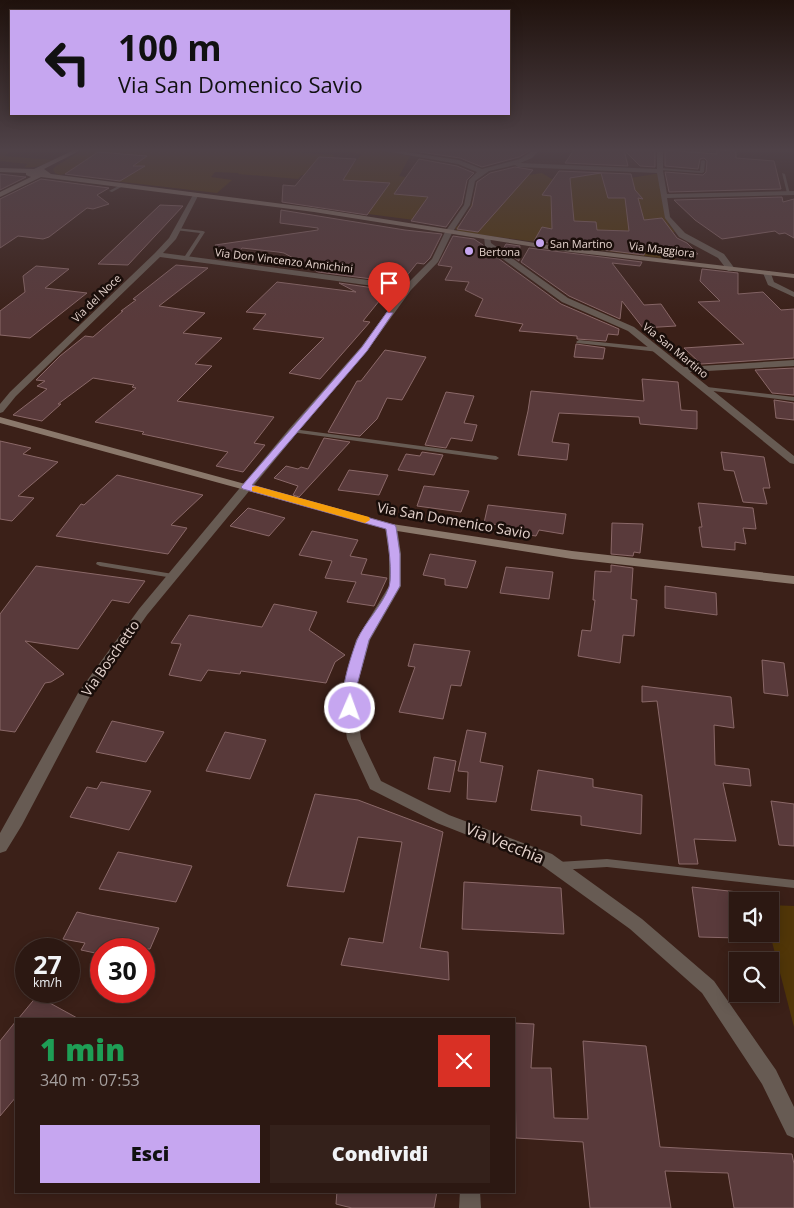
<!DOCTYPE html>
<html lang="it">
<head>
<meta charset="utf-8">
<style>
	:root { --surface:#2c1812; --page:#34211b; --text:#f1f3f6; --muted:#a6a09f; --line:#483732; --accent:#c6a6f0 }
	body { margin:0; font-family:"Open Sans",sans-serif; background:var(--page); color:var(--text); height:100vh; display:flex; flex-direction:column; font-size:19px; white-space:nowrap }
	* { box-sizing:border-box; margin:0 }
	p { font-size:16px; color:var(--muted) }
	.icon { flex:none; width:28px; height:28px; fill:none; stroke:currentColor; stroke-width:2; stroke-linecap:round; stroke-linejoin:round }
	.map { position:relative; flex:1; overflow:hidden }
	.drawer { position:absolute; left:15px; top:1018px; width:500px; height:175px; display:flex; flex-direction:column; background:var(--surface); border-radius:0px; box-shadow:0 2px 12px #0003,0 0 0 1px var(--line) }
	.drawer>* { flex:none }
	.guide { position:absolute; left:10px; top:10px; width:500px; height:105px; border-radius:0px; box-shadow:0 2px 12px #0003,0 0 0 1px var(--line); background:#c6a6f0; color:#111; overflow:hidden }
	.controls { position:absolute; left:729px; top:892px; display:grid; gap:10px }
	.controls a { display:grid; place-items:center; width:50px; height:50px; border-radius:0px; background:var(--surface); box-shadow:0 2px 12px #0003,0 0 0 1px var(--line); font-size:25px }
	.speed { position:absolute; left:15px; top:938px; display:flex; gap:10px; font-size:25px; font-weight:700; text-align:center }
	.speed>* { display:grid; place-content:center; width:65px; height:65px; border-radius:50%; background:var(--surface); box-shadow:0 2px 12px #0003,0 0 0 1px var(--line); line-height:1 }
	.speed small { font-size:12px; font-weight:400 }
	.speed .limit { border:8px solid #d22; background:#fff; color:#111 }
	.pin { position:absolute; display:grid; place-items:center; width:42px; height:42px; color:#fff; margin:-51px -21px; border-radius:50% 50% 50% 0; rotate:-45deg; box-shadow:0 0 5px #0007 }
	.pin .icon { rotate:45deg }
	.me { position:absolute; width:55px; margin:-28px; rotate:2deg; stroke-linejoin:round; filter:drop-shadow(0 0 4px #0008) }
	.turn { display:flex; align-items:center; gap:18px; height:105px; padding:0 25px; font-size:22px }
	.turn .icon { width:65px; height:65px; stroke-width:2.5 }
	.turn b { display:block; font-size:35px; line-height:42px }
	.round { display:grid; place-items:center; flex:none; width:52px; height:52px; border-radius:0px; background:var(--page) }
	.headline { display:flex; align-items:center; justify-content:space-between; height:85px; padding:0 25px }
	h1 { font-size:30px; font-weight:800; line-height:38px; color:#1e9e55 }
	.cta { display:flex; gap:10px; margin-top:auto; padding:10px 25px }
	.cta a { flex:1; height:58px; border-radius:0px; background:var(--accent); color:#111; font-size:20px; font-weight:800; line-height:58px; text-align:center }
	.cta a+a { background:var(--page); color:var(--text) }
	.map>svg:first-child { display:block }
</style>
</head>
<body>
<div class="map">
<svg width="794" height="1208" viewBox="0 0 794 1208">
	<rect width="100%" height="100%" fill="#3b2018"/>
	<g fill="#513608">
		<path d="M0,150H13L4,156L52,160C44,165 34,169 24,167L28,164L0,161Z"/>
		<polygon points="83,150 295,150 303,153 334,155 328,165 351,167 362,154 347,152 346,150 377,150 410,156 399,176 414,178 408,195 428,197 414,220 361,213 342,182 330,177 302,175 298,179 238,174 239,173 215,172 211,177 232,180 217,193 114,181 117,179 69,173 60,175 55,173 53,169 56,166"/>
		<path d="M542,173L555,181L599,173L612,181L661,173L671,223H668L675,232L657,236L676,260L459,232L455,228C470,218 474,197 477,181H505L504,179Z"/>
		<polygon points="770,905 794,906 794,1027 770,934"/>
	</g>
	<g fill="#593a3b" stroke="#8a6868" fill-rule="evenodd">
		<polygon points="420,150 531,150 519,157 482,167 460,158 420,152"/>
		<polygon points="574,150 655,150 655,167 640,166 624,150 628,166 565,163"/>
		<polygon points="665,150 717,154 716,150 736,151 736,158 774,161 781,189 669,192 665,172 703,175 706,172 707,161 704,158 700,159 698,169 665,166"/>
		<polygon points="98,152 147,156 133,166 145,166 120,181 65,174"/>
		<polygon points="319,157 356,159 343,180 390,183 367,215 282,202 283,185 295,186"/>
		<polygon points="419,159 457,166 474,173 467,180 462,204 446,227 411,221 428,197 394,194"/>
		<polygon points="515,167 533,170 478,232 457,229 472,206 477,182 490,173"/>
		<path d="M559,171L631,174L635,190L643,199L638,198L644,220L662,218L677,238L687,243L698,254L672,256L666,248H646L644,255L534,241L542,227L552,229L551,196L542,195ZM601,173L608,198H625L629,231L597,230L596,222L574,221L570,178Z"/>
		<polygon points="0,174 25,177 26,177 0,190"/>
		<polygon points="41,179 109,188 97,195 109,204 93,209 87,208 49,237 43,239 18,236 0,248 0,199"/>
		<polygon points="782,197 783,202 794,199 794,238 785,233 779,234 775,231 722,239 695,220 674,200"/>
		<polygon points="160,205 183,206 128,265 98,264"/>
		<polygon points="281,210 405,230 442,234 430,258 424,264 417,263 405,278 398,277 395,282 318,272 284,253 278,252 242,248 233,259 225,258 215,245 318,230 318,228 280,223"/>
		<polygon points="453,236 474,239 483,245 484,248 561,304 619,329 618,335 608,334 606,341 577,339 577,336 519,331 523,324 475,316 483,299 465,290 469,282 445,280 452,267 438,265"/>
		<polygon points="506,244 520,246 519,261 503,249"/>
		<polygon points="529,248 642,262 640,266 612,263 644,305 661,304 676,326 643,328 622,301 620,319 569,296 521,262"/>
		<polygon points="176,265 208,268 159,306 205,313 183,333 222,338 195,364 212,366 177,401 274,417 254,443 265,445 243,472 216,466 228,452 142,434 144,432 95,422 136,388 132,387 134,385 93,378 58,404 61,404 42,421 13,415 47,389 37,386 45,381 36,380 60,356 85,336 93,337 123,311 121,311 136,300 133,299"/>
		<polygon points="36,266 69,269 45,288 87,293 30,338 0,335 0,311 25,292 23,276"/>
		<polygon points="702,269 738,273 738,294 763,292 781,310 794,309 794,358 701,364 684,348 744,344 698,302 720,301 700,281"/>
		<polygon points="277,282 356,292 339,283 388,290 363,321 370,322 320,379 289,373 324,338 253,329 266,314 246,312"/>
		<polygon points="576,344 605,348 603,359 574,357"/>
		<polygon points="385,350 426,357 402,400 387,398 377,419 360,436 328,432 357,381 361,381"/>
		<polygon points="794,368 794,395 772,393 755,370"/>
		<polygon points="642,379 678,382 681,410 697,411 697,429 640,424 639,417 559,413 552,442 569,444 567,460 518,455 528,411 531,391 644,401"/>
		<polygon points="446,392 474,396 464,423 477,425 472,441 451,438 446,448 425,445"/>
		<polygon points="774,400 794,403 794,420 776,418"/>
		<polygon points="324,438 350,442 299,497 293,495 298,486 274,478 286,466 298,469 301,467 308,469"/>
		<polygon points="0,441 31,448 23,454 58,462 18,496 34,498 12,521 0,519"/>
		<polygon points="422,452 443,455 434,475 398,470 406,454 420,456"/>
		<polygon points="721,452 764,457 770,488 763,488 767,504 743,502 734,471 724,470"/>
		<polygon points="349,470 388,475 379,495 338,490"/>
		<polygon points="117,475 203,495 171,525 187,528 168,554 56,536 81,504 84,505"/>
		<polygon points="424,486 469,491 461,512 417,506"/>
		<polygon points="698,503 753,508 756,529 743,528 746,544 735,542 735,550 702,547 699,527 702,527"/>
		<polygon points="488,505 566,514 563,534 539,530 536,536 507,532 508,526 484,523"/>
		<polygon points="248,508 285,518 269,536 230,526"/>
		<polygon points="612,523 643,524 640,553 634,552 633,556 611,554"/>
		<polygon points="312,531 358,540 350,556 367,559 361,574 387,578 374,606 347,602 356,582 325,578 332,561 299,555"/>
		<polygon points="430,554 476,561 467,588 445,585 445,579 423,575"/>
		<polygon points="611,565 633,568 631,599 637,600 634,636 623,635 620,663 578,656 582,630 591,631 595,600 593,600 595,571 611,572"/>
		<polygon points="36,566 145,581 129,603 112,600 78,649 25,641 64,674 51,682 45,683 15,732 0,730 0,614"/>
		<polygon points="506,567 553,572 549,599 500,593"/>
		<polygon points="665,586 716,593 717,615 665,608"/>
		<polygon points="274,604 317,612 309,630 345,655 335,662 326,683 241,671 240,674 208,670 201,681 169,675 181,644 171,643 189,615 262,627"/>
		<polygon points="414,644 470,651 461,686 451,685 443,719 399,712 415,667 408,666"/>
		<polygon points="762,660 784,663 788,696 764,693"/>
		<polygon points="642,686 731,697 734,728 714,725 715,765 749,769 751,786 723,783 736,841 694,839 698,864 679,864 657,701 642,702"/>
		<polygon points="112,721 164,732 146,762 96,752"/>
		<polygon points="467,730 486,733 480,762 503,766 496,802 467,799 468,772 458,771"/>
		<polygon points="225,732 266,740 250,779 206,771"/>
		<polygon points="434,757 456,761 450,792 428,789"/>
		<polygon points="538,770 593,779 593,787 642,795 641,834 581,825 581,816 531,810"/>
		<polygon points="101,782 151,791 129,830 70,817 87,787 97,789"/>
		<polygon points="315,794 358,800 443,832 420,948 448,952 449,980 341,965 349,938 383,943 402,842 358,837 344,892 287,886"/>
		<polygon points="771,801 794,804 794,846 779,845"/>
		<polygon points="118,852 192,866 176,902 99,889"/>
		<polygon points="464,882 561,888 564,934 462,929"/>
		<polygon points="692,887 738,892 738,938 699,937"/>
		<polygon points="77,912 90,915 159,928 150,949 101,949 100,954 81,950 85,943 63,939"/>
		<polygon points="37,996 79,1019 18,1019"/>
		<polygon points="16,1021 16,1097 0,1116 0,1041"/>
		<polygon points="514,1023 534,1024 531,1068 551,1068 554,1118 588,1119 583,1041 646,1046 660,1147 792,1154 794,1164 794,1208 734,1208 728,1173 665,1171 671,1208 590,1208 583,1142 516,1138"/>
		<polygon points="337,1191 437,1191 434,1208 352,1208 336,1204"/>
	</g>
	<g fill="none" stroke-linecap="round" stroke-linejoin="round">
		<g fill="#675b53" fill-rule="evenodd">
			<polygon points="703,160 705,161 704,172 702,173 660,170 658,169 660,168 700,171 701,161"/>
			<polygon points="782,173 785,174 790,194 787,193"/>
			<polygon points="122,184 125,185 112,192 109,191"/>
			<polygon points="177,228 203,231 205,232 187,260 183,259 200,233 175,230 175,229"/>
			<polygon points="579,340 659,348 662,350 659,352 577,343 576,342"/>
			<polygon points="707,387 794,397 794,401 705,390 704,389"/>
			<polygon points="293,429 496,456 499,458 496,460 291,432 291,430"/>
			<polygon points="97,562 100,562 173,574 177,576 173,578 100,566 96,564"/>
			<polygon points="607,859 794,880 794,888 607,867 558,870 555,869 553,866 555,863 558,862"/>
		</g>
		<g fill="#675b53" fill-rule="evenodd">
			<polygon points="379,150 392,150 459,160 482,169 520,159 534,150 540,150 532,158 520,163 657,169 657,150 663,150 663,171 667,194 794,191 794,195 667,198 670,217 685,233 724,254 735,269 731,271 728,271 718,258 679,237 665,218 657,173 518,167 515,165 489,171 475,181 470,205 452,233 438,262 411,290 367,351 297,433 147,615 89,698 22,825 6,851 0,853 0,833 78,693 139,609 289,429 361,347 403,290 160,257 16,396 3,412 0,413 0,404 10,392 155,253 169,238 194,193 199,194 176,239 163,253 406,285 432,259 445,232 464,205 469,180 477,172 458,164"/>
			<polygon points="484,237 490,237 491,243 568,298 634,327 684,367 794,360 794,366 690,372 794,456 794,464 790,463 628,331 562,302 485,246"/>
			<polygon points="764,271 770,271 774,282 794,292 794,297 768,285 763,273"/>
			<polygon points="391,524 397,527 401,554 401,586 370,640 355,693 361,739 381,781 449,815 552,854 642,919 714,981 776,1070 794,1107 794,1138 787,1135 762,1084 702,993 630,929 540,864 437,823 370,789 347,739 341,693 356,640 389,586 389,554 385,527"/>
			<polygon points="460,1191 480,1191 481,1208 459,1208"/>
		</g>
		<g fill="#8a786b" fill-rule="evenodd">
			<polygon points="74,150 81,150 44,169 51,174 314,208 554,246 794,274 794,278 554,250 314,212 41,177 0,197 0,192 31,177 26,175 26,173 0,172 0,168 34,169"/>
			<polygon points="0,417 392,524 572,551 794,576 794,584 572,559 391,530 0,423"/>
		</g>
	</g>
	<linearGradient id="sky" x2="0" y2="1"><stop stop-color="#20120d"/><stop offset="0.47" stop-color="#4f4248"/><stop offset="1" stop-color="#4f4248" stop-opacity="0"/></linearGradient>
	<rect width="794" height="319" fill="url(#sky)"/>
	<path fill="#c6a6f0" stroke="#816c9c" d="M387,312L393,313L367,351L252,485L395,525L396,527L400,554V586L369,640L355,693L356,708L355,712H346C337,696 351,656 357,640C365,622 382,606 389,587C393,574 388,542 386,529L243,489L241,487L362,347Z"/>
	<polygon fill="#f59e0b" points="256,486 369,517 370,520 365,523 252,491 252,487"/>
	<g fill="#c6a6f0" stroke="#1a0e0a" stroke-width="2">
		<circle cx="540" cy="243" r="5"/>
		<circle cx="469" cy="251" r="5"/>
	</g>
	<g text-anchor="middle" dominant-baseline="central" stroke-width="5" stroke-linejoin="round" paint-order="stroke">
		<g font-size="11" fill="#e5d3cd" stroke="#1a0e0a" text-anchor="start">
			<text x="550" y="243">San Martino</text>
			<text x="479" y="251">Bertona</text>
		</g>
		<g font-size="11" fill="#e5d3cd" stroke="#1a0e0a">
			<text transform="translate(662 249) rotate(7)">Via Maggiora</text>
			<text transform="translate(284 260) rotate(7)">Via Don Vincenzo Annichini</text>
			<text transform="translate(96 298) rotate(-44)">Via del Noce</text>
			<text transform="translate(676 350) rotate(39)">Via San Martino</text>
		</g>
		<g font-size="14" fill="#e5d3cd" stroke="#1a0e0a">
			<text transform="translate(454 520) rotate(10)">Via San Domenico Savio</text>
			<text transform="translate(110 658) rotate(-55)">Via Boschetto</text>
		</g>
		<g font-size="16" fill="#e5d3cd" stroke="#1a0e0a">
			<text transform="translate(505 843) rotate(22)">Via Vecchia</text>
		</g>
	</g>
</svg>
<div class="controls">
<a><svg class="icon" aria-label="sound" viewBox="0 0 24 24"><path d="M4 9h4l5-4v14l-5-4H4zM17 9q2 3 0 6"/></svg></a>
<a><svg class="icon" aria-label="search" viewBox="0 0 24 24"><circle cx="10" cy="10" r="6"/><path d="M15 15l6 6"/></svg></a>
</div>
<div class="speed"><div>27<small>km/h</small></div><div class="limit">30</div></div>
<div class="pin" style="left:389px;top:313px;background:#d93025"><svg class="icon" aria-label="arrive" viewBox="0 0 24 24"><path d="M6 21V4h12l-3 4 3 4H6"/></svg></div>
<svg class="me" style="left:350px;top:708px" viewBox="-20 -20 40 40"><circle r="17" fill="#c6a6f0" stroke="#fff" stroke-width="3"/><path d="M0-11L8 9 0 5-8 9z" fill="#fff"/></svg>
<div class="guide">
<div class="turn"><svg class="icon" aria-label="left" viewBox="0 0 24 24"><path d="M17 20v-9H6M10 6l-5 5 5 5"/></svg><div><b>100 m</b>Via San Domenico Savio</div></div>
</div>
<section class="drawer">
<div class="headline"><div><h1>1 min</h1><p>340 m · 07:53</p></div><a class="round" style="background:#d93025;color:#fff"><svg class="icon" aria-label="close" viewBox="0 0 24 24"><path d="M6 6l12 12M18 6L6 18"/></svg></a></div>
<div class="cta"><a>Esci</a><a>Condividi</a></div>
</section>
</div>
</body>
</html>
